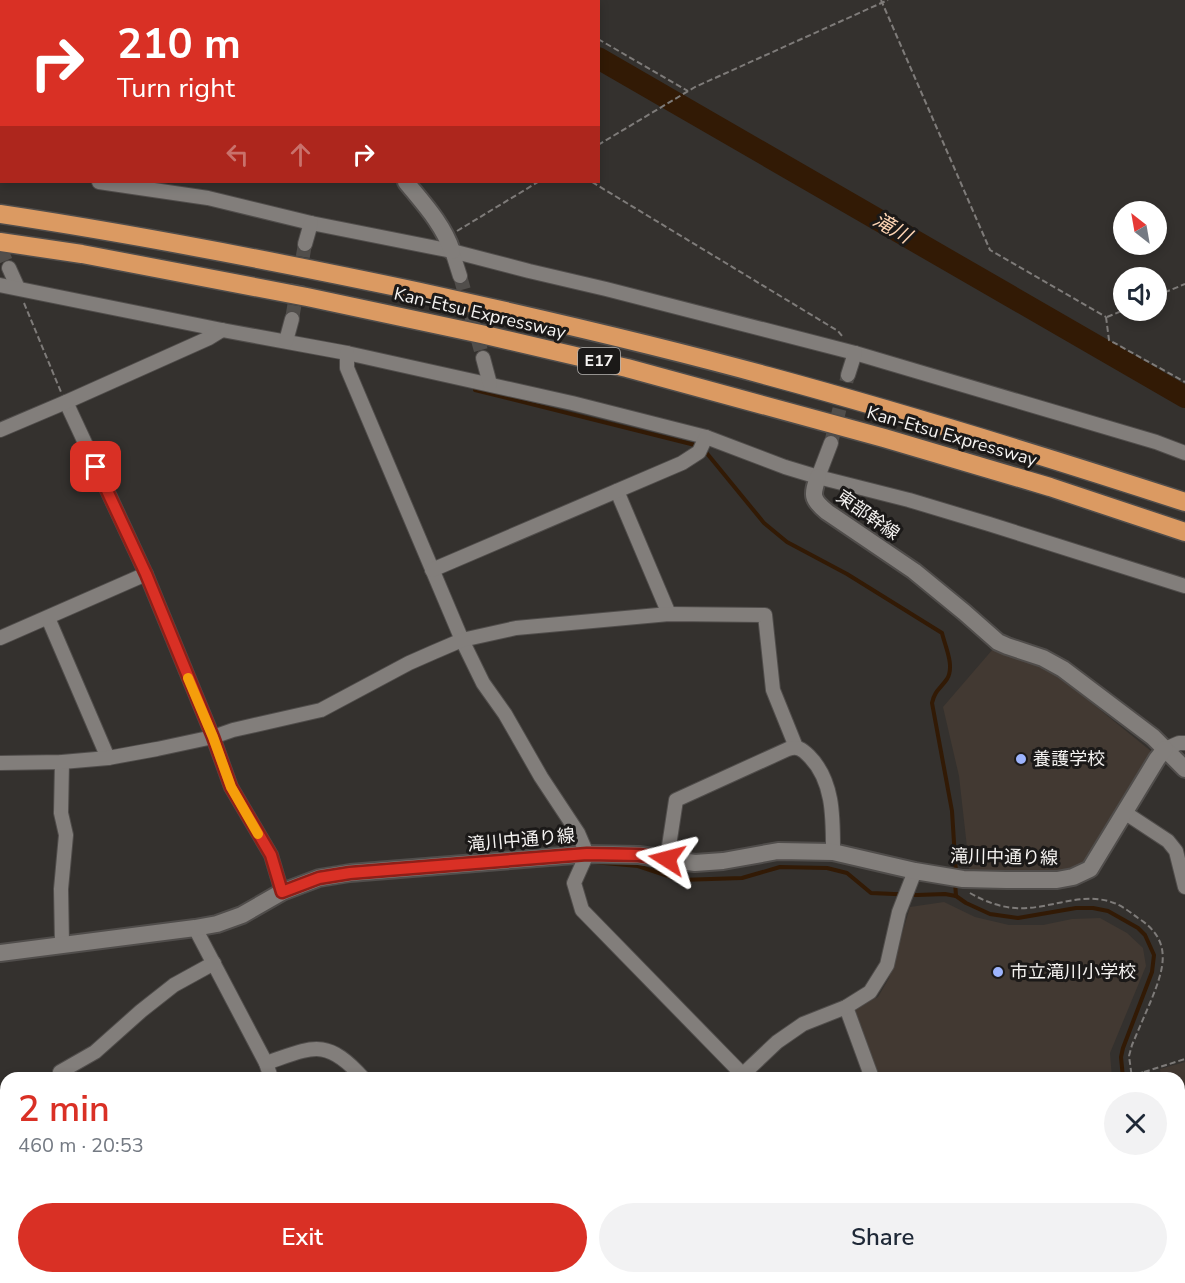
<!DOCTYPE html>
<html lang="en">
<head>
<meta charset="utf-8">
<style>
	:root { --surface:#fff; --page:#f2f2f3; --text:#1f2937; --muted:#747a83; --accent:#d93025 }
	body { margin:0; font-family:"Nunito Sans","Noto Sans JP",sans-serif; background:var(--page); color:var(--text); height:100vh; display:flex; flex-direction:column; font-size:22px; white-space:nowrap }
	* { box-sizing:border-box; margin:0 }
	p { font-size:20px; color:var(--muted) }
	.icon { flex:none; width:33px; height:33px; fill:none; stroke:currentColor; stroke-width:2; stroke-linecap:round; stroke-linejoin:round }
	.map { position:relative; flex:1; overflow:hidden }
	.sheet { position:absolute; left:0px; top:1072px; width:1185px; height:212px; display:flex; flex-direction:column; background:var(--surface); border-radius:18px 18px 0 0; box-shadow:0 3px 9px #0003 }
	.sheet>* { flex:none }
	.top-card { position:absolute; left:0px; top:0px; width:600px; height:183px; box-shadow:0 3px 9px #0003; background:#d93025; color:#fff; overflow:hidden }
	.needle { width:39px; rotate:329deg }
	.buttons { position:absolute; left:1113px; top:201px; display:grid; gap:12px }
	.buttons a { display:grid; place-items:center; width:54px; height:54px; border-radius:50%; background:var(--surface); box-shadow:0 3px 9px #0003; font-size:30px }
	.pin { position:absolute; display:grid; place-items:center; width:51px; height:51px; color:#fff; margin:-26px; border-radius:12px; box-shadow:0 3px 9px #0006 }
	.me { position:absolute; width:66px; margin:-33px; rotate:279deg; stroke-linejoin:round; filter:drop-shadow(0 0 4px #0008) }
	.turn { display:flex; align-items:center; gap:21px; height:126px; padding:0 18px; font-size:27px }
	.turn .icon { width:78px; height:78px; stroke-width:2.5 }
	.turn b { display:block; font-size:42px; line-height:51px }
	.lanes { display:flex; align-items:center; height:57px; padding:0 18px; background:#0003; justify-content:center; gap:30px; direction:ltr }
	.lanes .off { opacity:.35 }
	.round { display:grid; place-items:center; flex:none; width:63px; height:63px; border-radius:32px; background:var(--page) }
	.summary { display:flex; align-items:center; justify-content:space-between; height:102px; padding:0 18px }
	h1 { font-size:36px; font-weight:600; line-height:45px; color:var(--accent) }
	.primary-button { display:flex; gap:12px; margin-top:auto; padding:12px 18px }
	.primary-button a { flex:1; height:69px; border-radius:36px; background:var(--accent); color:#fff; font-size:24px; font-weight:600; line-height:69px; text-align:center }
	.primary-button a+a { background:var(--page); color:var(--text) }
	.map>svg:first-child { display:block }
</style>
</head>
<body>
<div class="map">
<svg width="1185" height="1283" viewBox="0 0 1185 1283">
	<rect width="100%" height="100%" fill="#34312e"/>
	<g fill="#423932">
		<polygon points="993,649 998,652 1038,665 1056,674 1152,752 1086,864 1060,873 970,874 959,776 943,707"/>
		<polygon points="944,902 975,917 1009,925 1043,925 1072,919 1100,918 1127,933 1143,948 1146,966 1110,1053 1112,1078 879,1078 852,1013 854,1008 878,997 889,978 910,907"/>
		<polygon points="1185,1062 1185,1171 1179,1171 1179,1078 1161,1078 1160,1069"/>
		<polygon points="800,1278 849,1278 850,1283 802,1283"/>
		<polygon points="947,1278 1016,1278 1017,1283 927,1283"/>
	</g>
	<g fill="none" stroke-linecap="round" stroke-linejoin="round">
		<g stroke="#321a05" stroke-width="4">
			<polyline points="475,390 699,446"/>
			<path d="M705,451L764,523L787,542L847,574L942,633C945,646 955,666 947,679C940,689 935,690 932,703L952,811L956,874"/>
			<polyline points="593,862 638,866 680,880 742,878 780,867 827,868 847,873 871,893 917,895 945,894 956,896 966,903 990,914 1018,918 1076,908 1093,908 1108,911 1138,928 1145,935 1154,955 1152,972 1123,1048 1121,1057 1123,1078"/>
			<polyline points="955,882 956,896"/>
			<polyline points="1092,1283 1093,1278"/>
		</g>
		<g stroke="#321a05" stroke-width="22">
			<polyline points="498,0 501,2"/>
			<polyline points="598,58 1185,397"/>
		</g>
		<g stroke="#514e4b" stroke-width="14" stroke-dasharray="14 7" stroke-linecap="butt">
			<polyline points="0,248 9,268"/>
			<polyline points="460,276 483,358"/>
			<polyline points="292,319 305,244"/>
			<polyline points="831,443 848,375"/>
		</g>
		<defs>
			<g id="service">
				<polyline points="0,1222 6,1235"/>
				<polyline points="412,1278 413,1283"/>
			</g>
			<g id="minor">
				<polyline points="0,167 2,167"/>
				<polyline points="99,182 208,198 311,223 452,251 529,271 606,289 855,353 1156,442 1185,453"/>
				<polyline points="305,244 311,223"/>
				<polyline points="452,251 460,276"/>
				<polyline points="9,268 18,288"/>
				<polyline points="0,285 222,330 347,353 572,403 706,437 785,467 818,477 909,500 989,524 1185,586"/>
				<polyline points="286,341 292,319"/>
				<polyline points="347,353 347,368 462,640 483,683 505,714 541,777 578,833 587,854 574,883 582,910 743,1075"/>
				<polyline points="483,358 490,384"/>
				<polyline points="848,375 855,353"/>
				<polyline points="66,402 146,574 213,737 231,787 271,855 282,892"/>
				<polyline points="0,430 66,402 209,338 222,330"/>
				<polyline points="818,477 831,443"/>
				<polyline points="617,491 669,614"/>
				<polyline points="432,570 682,463 699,452 706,437"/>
				<polyline points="48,618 108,758"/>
				<polyline points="0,638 146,574"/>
				<polyline points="1165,749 1179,743 1185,743"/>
				<polyline points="62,762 61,813 66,835 61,889 62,944"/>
				<polyline points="0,763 62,762 108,758 157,749 213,737 233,730 321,710 409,663 434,652 462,640 516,628 669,614 765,615 773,690 796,747"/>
				<polyline points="1124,812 1168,841 1176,851 1185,887"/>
				<path d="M667,859L676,800L788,749C798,746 802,749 809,756C834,781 833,819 833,852"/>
				<polyline points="195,928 266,1063 271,1078"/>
				<polyline points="846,1007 872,1078"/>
				<path d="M266,1063C313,1047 326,1037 363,1078"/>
				<polyline points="63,1078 60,1072 95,1052 141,1011 174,985 214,963"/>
				<polyline points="739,1078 777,1042 803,1024 846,1007 870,992 887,965 899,912 915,871"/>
				<polyline points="0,1146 6,1143"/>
				<polyline points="122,1278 124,1283"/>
				<polyline points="279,1278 279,1283"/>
				<polyline points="475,1283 485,1281 488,1278"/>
				<polyline points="1053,1283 1053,1278"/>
				<polyline points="1070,1283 1070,1278"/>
			</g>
			<g id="tertiary">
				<polyline points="266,0 267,2"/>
				<path d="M406,182C423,203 443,224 452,251"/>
				<path d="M818,477C812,495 811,499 827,512L914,571L964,612L998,642L1007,646L1043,658L1063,669L1153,737L1185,769"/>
				<polyline points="0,953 195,928 217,924 242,915 282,892 319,878 350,873 587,854 639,855 695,863 723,861 778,851 833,852 915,871 963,879 1006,880 1057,880 1073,877 1090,869 1157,759 1165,749"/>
			</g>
			<g id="motorway">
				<path d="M0,214C140,235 278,262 416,291C534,317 652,344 768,376C908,414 1047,457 1185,502"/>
				<polyline points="0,242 82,254 307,297 481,334 627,368 884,438 1050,487 1185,532"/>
			</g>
		</defs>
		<use href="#service" stroke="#504d4b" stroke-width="10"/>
		<use href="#minor" stroke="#504d4b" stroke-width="16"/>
		<use href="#tertiary" stroke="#504d4b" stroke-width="20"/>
		<use href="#motorway" stroke="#504d4b" stroke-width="21"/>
		<g stroke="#7e7b79" stroke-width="2" stroke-dasharray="6 3" stroke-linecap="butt">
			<polyline points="532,0 535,2"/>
			<polyline points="881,0 990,250 1106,317"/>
			<polyline points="13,2 16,0"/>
			<polyline points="0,7 2,7"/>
			<polyline points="598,39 688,91"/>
			<polyline points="598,145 695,87 888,0"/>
			<polyline points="592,182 838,331 842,336"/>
			<polyline points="457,231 538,182"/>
			<polyline points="1156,296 1185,284"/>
			<polyline points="24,303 61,392"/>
			<polyline points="1106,317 1109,340 1185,382"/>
			<polyline points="1107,317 1124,310"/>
			<path d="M970,893C987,903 1008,910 1028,908C1056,906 1086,892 1114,903C1123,906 1131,913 1138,918C1174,941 1164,969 1150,1003C1144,1017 1138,1031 1132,1045L1129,1056L1132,1078"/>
			<polyline points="1148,1071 1151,1078"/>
			<polyline points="1144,1072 1185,1059"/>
			<polyline points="1179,1177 1185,1177"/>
			<polyline points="1102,1283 1103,1278"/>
		</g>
		<use href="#service" stroke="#827e7b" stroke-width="7"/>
		<use href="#minor" stroke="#827e7b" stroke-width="14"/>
		<use href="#tertiary" stroke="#827e7b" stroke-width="16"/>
		<use href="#motorway" stroke="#db9a62" stroke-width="18"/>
		<polyline stroke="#7e7b79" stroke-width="2" stroke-dasharray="6 3" stroke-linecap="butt" points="1120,1078 1144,1072"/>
	</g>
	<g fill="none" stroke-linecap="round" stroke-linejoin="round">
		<defs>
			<polyline id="route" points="96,467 146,574 213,737 231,787 271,855 282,892 319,878 350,873 587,854 639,855 667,859"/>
		</defs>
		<use href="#route" stroke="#8d1f18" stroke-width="15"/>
		<use href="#route" stroke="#d93025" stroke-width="10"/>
		<polyline stroke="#f59e0b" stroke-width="10" points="188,678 213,737 231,787 258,834"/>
	</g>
	<g fill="#9db4fd" stroke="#1b1918" stroke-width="2">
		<circle cx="1021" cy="759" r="6"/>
		<circle cx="998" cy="972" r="6"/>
	</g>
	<g text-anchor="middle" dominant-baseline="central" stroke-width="6" stroke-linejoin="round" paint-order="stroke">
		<rect fill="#1b1918" stroke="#b4b2b0" stroke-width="1.5" x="578" y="348" width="42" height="26" rx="4.5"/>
		<g font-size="16" font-weight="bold" fill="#f5f3f1">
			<text x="599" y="361">E17</text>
		</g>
		<g font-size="18" fill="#f5f3f1" stroke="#1b1918">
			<text transform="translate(480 313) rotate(13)">Kan-Etsu Expressway</text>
			<text transform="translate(952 436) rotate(16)">Kan-Etsu Expressway</text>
			<text transform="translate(868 515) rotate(35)">東部幹線</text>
			<text transform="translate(521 840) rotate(-5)">滝川中通り線</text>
			<text transform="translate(1004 857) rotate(1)">滝川中通り線</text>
		</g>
		<g font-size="18" fill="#f5f3f1" stroke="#1b1918" text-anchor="start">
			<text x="1033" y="759">養護学校</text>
			<text x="1010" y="972">市立滝川小学校</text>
		</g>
		<g font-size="20" font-style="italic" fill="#fcd3b2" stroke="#1b1918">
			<text transform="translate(892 228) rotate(30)">滝川</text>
		</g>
	</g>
</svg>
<div class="buttons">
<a><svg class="needle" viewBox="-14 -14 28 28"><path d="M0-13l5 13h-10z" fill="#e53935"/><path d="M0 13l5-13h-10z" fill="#747a83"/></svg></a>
<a><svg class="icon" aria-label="sound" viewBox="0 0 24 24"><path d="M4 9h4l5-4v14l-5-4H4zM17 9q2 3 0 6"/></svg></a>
</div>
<div class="pin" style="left:96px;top:467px;background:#d93025"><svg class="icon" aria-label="arrive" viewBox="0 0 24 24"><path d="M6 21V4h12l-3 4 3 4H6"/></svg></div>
<svg class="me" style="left:667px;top:859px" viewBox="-20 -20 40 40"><path d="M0-17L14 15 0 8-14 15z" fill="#d93025" stroke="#fff" stroke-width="4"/></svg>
<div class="top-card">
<div class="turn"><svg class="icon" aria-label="right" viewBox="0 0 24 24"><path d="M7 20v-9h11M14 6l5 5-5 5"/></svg><div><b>210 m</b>Turn right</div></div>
<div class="lanes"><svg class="icon off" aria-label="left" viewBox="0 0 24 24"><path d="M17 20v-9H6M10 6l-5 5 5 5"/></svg><svg class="icon off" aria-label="ahead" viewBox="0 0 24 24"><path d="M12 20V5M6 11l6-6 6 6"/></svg><svg class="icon" aria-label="right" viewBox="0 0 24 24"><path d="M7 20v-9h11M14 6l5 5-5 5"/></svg></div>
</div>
<section class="sheet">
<div class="summary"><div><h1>2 min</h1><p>460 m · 20:53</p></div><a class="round"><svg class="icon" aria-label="close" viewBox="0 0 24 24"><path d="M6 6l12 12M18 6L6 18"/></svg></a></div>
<div class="primary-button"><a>Exit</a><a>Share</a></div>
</section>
</div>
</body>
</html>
